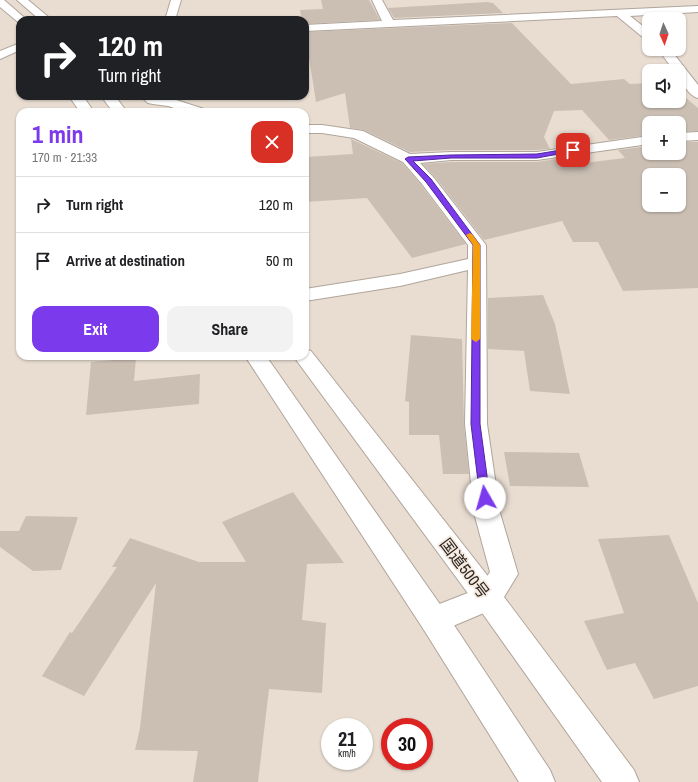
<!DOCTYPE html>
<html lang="en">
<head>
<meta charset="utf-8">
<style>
	:root { --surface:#fff; --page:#f2f2f2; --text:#202124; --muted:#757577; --line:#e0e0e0; --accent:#7c3aed }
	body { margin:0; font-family:"Archivo Narrow","Noto Sans JP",sans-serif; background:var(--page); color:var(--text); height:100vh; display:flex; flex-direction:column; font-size:15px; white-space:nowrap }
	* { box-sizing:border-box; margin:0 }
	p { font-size:13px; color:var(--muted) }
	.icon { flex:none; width:22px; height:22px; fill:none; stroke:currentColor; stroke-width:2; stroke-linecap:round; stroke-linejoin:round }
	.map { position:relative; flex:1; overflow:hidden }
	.sheet { position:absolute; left:16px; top:108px; width:293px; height:252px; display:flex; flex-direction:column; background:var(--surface); border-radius:12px; box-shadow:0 1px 3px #0004 }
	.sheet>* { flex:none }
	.top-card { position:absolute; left:16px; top:16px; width:293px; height:84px; border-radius:12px; box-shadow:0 1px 3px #0004; background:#202124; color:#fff; overflow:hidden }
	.needle { width:26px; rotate:177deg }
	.tools { position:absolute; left:642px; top:12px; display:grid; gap:8px }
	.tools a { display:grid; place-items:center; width:44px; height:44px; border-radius:8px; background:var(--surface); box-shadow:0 1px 3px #0004; font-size:20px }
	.speed { position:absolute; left:321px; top:718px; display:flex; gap:8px; font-size:20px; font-weight:700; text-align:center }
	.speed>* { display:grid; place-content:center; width:52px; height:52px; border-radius:50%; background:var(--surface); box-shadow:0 1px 3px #0004; line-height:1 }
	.speed small { font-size:10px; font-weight:400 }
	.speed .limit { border:6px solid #d22; background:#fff; color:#111 }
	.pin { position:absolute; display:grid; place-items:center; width:34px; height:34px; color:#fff; margin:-17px; border-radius:8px; box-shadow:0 2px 6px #0006 }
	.me { position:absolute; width:44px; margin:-22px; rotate:353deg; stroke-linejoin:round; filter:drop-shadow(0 0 3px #0008) }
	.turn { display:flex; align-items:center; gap:14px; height:84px; padding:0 16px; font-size:18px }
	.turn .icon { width:52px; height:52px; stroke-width:2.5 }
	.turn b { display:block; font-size:28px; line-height:34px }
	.round { display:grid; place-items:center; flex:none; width:42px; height:42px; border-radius:12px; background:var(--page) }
	.summary { display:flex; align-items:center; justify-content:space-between; height:68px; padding:0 16px }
	h1 { font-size:24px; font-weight:700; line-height:30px; color:var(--accent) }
	.primary-button { display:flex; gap:8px; margin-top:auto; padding:8px 16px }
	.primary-button a { flex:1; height:46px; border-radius:12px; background:var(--accent); color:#fff; font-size:16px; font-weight:700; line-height:46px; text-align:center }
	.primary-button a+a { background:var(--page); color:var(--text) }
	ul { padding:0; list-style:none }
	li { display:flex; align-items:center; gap:12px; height:56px; padding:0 16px; border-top:1px solid var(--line) }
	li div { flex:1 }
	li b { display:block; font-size:15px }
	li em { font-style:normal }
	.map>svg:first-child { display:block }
</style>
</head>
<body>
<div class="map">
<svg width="698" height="782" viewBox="0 0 698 782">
	<rect width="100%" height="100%" fill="#e9ddd2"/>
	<g fill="#cbbfb4" fill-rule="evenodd">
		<polygon points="321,0 369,0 380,20 305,24 305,20 302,20 300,10 323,9"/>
		<polygon points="487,2 493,3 503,13 394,18 388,8"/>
		<polygon points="512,23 571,84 624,79 630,84 649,83 649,101 679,101 679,92 698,108 698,131 679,132 679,123 649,123 649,135 609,140 582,110 554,111 544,137 550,149 537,150 451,150 410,152 364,130 350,128 345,93 316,102 305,32"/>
		<polygon points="351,139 402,163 421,185 466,244 412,258 367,198 305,202 305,157 353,154"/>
		<path d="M679,142H698V288L623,291L598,242H573L562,221L484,240L435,177L423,164L451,162H537L555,159L559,166L625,158L618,150L649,146V153H679ZM649,175H679V205H649Z"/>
		<polygon points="543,295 555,324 570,394 530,391 524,351 488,349 488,298"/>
		<polygon points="411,335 462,339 464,424 469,474 443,474 439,435 409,435 409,402 405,401"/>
		<polygon points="136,358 134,381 200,374 199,404 86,415 91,362"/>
		<polygon points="504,452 579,453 589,487 510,486"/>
		<polygon points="293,492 344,563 307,564 302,620 326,623 322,693 269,689 258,782 193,782 198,751 135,750 140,728 156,583 84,696 42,676 70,632 72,633 117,567 112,567 130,538 199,562 246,562 222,522"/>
		<polygon points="26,516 78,517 61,570 33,571 0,547 0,531 19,531"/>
		<polygon points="669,535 698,603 698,686 654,699 635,663 607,670 584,621 624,613 598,539"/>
	</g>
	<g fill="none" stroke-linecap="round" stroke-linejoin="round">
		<defs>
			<g id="minor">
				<polygon points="171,0 181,0 175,20 165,20"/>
				<polygon points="372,0 382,0 393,20 698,6 698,12 630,16 649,31 649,40 645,39 617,16 305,31 305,25 382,21"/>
				<polygon points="20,43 20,50 0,59 0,51"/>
				<path d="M658,49H670L698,85V98C689,96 679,80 679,71H674Z"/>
				<polygon points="140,96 170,98 204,109 206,112 186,112 168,106 153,104 148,103"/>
				<polygon points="305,125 322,125 363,131 410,154 451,152 537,152 649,136 649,144 537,160 451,160 420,163 434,178 486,245 487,424 500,513 518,574 498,607 434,634 424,630 420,620 424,610 478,589 490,572 474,513 465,424 468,270 400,286 305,301 305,289 400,274 468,259 468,245 422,184 403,162 354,138 322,133 305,133"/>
				<polygon points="698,132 698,140 679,141 679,133"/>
			</g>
			<g id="highway">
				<polygon points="0,0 4,0 27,20 20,20 20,23 18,22 0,7"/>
				<polygon points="17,0 28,0 52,20 40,20"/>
				<polygon points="69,96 83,96 94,112 80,112"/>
				<polygon points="101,96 115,96 127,112 113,112"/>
				<polygon points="305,349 311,351 498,589 634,770 639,782 602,782 478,607 297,361 294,356 305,356"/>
				<polygon points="245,356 266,356 444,610 550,770 555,782 519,782 424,630"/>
			</g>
		</defs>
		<use href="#minor" stroke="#b0a59b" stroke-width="2"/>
		<use href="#highway" stroke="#b0a59b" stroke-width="2"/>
		<use href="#minor" fill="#fff" fill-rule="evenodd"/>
		<use href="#highway" fill="#fff" fill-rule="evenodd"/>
	</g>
	<polygon fill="#7c3aed" stroke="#51269a" points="573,148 575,149 575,151 537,158 451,158 413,161 431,179 480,245 480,424 490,498 489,501 485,503 481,501 480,498 471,424 473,245 426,182 405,159 408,157 451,155 537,154"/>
	<polygon fill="#f59e0b" points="470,233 472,234 480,245 480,339 476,342 471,339 473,245 466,235"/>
	<g text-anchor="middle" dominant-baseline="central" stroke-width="3.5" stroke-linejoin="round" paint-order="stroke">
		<g font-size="16" fill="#2a2521" stroke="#f6eadf">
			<text transform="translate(465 568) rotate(53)">国道500号</text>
		</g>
	</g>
</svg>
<div class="tools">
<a><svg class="needle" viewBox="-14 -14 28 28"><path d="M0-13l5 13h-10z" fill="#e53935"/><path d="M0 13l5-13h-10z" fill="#757577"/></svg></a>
<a><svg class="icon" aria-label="sound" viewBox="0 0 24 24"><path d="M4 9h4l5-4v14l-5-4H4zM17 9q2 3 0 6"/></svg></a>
<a>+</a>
<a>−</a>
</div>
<div class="speed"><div>21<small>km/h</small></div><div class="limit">30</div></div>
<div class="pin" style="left:573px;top:150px;background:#d93025"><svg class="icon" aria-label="arrive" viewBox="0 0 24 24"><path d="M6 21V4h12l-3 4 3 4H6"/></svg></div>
<svg class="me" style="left:485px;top:498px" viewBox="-20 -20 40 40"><circle r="19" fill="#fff"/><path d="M0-13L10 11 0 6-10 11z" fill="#7c3aed"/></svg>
<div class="top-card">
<div class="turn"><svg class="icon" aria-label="right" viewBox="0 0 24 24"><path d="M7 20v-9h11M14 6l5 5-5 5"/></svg><div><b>120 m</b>Turn right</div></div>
</div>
<section class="sheet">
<div class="summary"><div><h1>1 min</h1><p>170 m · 21:33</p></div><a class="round" style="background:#d93025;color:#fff"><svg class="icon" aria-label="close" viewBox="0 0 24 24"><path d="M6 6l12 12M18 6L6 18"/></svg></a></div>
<ul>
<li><svg class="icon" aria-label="right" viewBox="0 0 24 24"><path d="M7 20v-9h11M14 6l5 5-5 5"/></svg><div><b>Turn right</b></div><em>120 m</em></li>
<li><svg class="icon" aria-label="arrive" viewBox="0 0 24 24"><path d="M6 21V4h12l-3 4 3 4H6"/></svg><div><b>Arrive at destination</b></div><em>50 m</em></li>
</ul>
<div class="primary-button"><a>Exit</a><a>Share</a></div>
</section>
</div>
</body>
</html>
